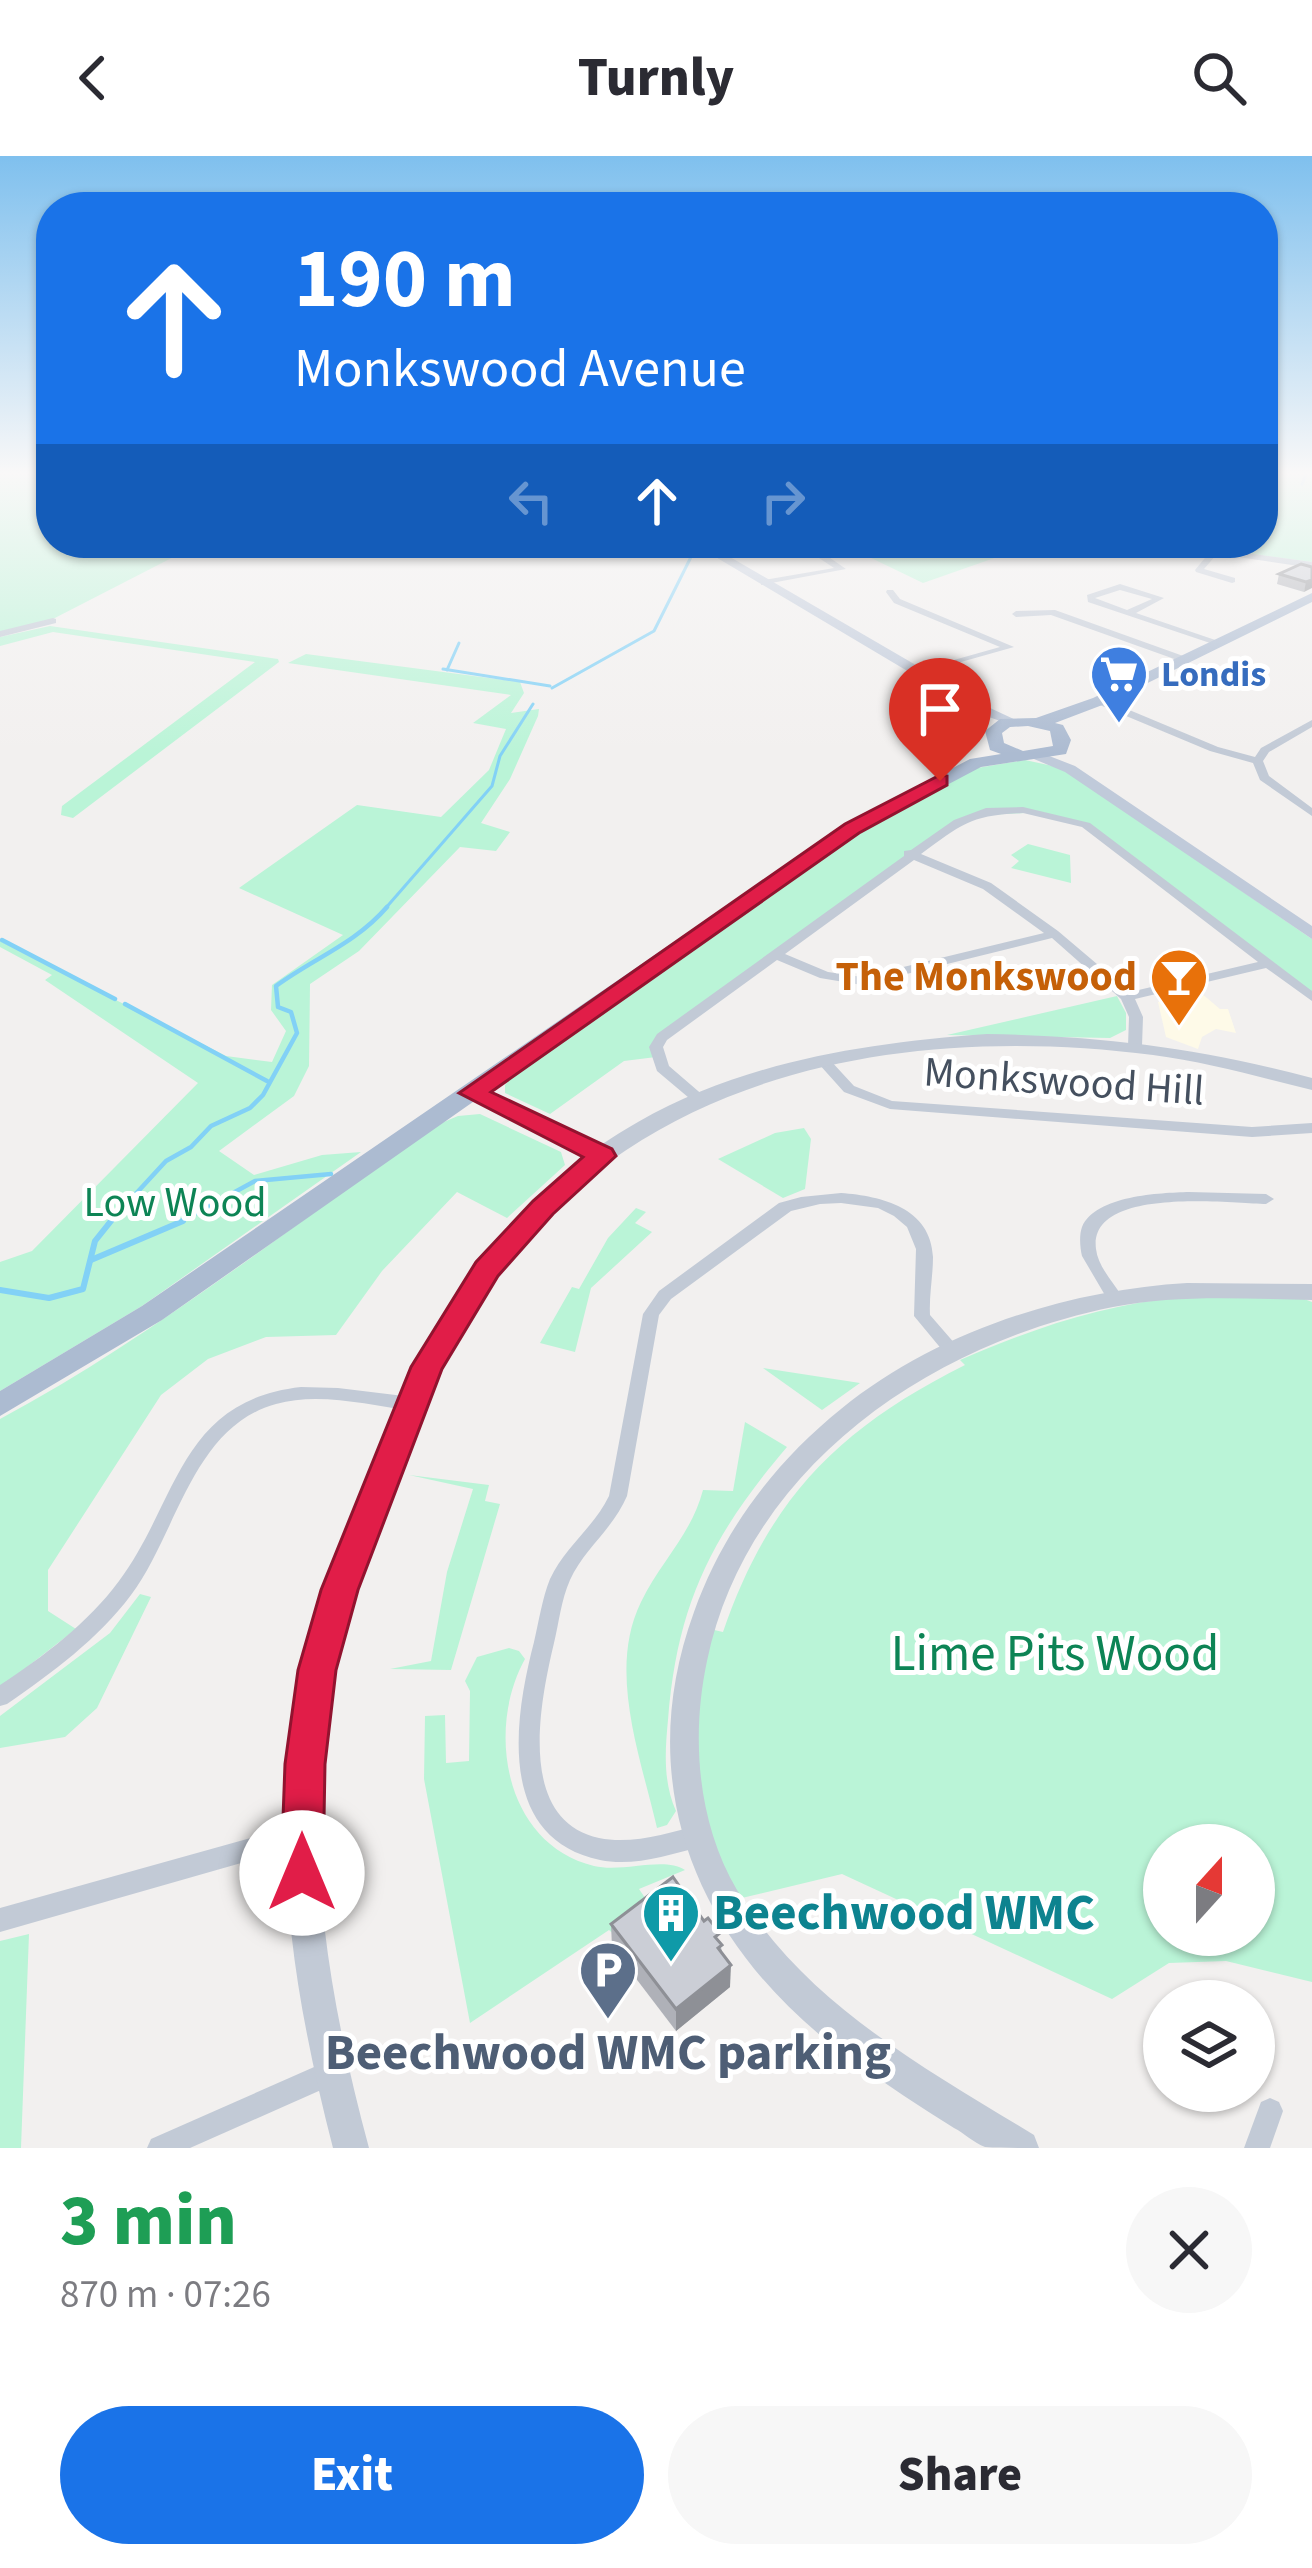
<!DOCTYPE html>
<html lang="en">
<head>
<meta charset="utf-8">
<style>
	:root { --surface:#fff; --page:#f7f7f7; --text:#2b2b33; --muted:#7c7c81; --accent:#1a73e8 }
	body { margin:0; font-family:"Source Sans 3",sans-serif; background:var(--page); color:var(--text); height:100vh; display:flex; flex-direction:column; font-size:45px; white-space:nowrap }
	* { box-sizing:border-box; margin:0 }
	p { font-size:39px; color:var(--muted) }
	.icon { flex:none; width:66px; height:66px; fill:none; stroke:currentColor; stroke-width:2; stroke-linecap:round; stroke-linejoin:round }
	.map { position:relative; height:1992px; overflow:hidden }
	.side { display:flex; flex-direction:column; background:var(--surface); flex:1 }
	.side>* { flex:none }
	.banner { position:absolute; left:36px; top:36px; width:1242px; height:366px; border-radius:48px; box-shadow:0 3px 9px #0004; background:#1a73e8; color:#fff; overflow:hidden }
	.needle { width:78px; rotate:21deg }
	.tools { position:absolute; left:1143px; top:1668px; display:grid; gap:24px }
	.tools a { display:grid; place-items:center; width:132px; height:132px; border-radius:50%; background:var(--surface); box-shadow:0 3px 9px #0004; font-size:60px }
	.pin { position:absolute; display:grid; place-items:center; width:102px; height:102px; color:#fff; margin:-123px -51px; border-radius:50% 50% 50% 0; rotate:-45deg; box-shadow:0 0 12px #0007 }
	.pin .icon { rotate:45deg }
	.me { position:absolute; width:132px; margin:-66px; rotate:0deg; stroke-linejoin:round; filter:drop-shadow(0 0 9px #0008) }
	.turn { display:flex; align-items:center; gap:42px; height:252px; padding:0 60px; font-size:54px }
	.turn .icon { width:156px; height:156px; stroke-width:2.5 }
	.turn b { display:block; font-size:84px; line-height:102px }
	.lanes { display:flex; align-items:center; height:114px; padding:0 60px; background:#0003; justify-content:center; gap:60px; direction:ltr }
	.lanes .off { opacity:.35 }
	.round { display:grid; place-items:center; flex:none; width:126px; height:126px; border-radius:63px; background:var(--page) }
	.headline { display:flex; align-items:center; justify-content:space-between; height:204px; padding:0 60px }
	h1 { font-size:72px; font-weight:800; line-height:90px; color:#1e9e55 }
	.cta { display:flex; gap:24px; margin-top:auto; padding:24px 60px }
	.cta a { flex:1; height:138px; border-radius:72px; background:var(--accent); color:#fff; font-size:48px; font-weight:800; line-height:138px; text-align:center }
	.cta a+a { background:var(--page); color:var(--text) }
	header { display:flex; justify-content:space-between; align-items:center; height:156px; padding:0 60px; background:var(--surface); font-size:54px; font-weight:800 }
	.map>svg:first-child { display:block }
</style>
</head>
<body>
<header><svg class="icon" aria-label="back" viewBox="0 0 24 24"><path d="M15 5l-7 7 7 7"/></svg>Turnly<svg class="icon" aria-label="search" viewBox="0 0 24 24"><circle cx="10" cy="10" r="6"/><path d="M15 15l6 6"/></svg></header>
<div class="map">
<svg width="1312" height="1992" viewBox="0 0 1312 1992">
	<rect width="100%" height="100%" fill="#f2f0ef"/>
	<polygon fill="#fefae8" points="1194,831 1220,853 1228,853 1236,877 1216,873 1202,881 1198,893 1166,881 1158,846"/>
	<g fill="#baf4d7" fill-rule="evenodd">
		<polygon points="0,319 51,319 51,387 193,391 49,465 0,477"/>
		<polygon points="1263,319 1312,319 1312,406 1169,387 1263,387"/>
		<polygon points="840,387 1037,387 923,427"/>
		<polygon points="50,470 278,503 279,506 73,662 61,659 62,650 255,506 53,476 0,490 0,481"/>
		<polygon points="306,498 520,526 524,537 511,557 539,553 538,560 510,623 481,667 510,676 496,695 460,691 359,795 310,828 309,910 294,940 219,995 254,1019 322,999 361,996 142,1150 0,1235 0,1106 32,1095 198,927 45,824 52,819 0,791 0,785 226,900 272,906 286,875 271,854 272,829 343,779 239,732 357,649 441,661 489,614 506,573 473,567 511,539 288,507"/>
		<polygon points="1025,604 1062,612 1312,783 1312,841 1086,669 1042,656 969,660 672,873 656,901 624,905 550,958 505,937 505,929 512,921 856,676 971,613"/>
		<polygon points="1028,688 1070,699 1071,727 1011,712 1019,705 1011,699"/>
		<polygon points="1117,840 1126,857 1126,874 1110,882 947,879"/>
		<path d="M480,958L561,996L565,1009L507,1062L457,1036L382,1115L336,1179L266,1181L208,1203L161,1239L48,1414V1455L76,1473L0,1532V1263C155,1180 294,1067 439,968L458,960Z"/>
		<polygon points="804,972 811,983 805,1033 783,1042 718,1003 775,977"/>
		<polygon points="636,1052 646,1056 635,1067 652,1076 591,1132 575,1196 540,1187 572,1131 579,1133 608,1082"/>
		<path d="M1184,1141H1299L1312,1146V1826L1226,1805L1169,1807L1112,1843L842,1718L725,1746L684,1623L701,1471L723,1476C769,1342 839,1272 965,1209L960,1204C1034,1172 1104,1148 1184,1141ZM1164,1689H1254V1779H1164Z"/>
		<polygon points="763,1212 860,1227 822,1254"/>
		<path d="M745,1266L787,1291C712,1379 677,1448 668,1564C665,1595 663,1626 676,1655L667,1669L657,1672C641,1602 607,1515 641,1446C661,1405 691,1379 703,1334L733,1335Z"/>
		<polygon points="409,1319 489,1329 485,1345 500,1348 451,1514 390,1513 431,1505 447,1416 473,1333"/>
		<polygon points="140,1438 151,1441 97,1552 65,1581 0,1592 0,1560 110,1477"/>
		<path d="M509,1492L519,1495L525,1503C486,1573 504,1688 594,1710C623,1717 664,1700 685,1714L639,1733L654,1755L618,1782L609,1774L470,1867L424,1623L425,1560L445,1559L446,1607L469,1605L470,1535L465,1525L477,1501Z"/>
		<polygon points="29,1778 21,1992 0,1992 0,1785"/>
	</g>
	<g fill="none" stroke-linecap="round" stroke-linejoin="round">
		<g stroke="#82d1f6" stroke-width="3">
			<polyline points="1302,328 1306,319"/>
			<polyline points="443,513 550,530"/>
			<polyline points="447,514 459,487"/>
			<polyline points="552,532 654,475 692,399"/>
			<polyline points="384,754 492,630 500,600 533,548"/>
		</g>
		<g stroke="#82d1f6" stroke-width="4.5">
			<polyline points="2,784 115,843"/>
			<polyline points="125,848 267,925"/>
			<path d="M108,1068L166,1005L191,991L211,970L250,952L263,939L297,877L291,856L278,851L276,830C314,802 355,788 387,751"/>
			<polyline points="176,1068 255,1025 331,1018"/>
		</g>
		<g stroke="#82d1f6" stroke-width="6">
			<polyline points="91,1104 183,1065"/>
			<polyline points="0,1134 49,1142 83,1133 95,1085 111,1065"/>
		</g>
		<g fill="#c2cad6" fill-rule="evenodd">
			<polygon points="1150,387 1172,387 1312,406 1312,412 1217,398 1204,413 1235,422 1235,426 1232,427 1196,416 1195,414 1209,397"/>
			<polygon points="804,388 810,388 846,413 761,429 761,425 764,424 834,412 804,392"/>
			<path d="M1120,428L1164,442L1136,457L1224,487L1216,489L1088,446L1087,439ZM1120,434L1152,443L1127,454L1095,442Z"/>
			<polygon points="887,434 893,434 900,443 1014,491 915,519 915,515 1000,491 894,447 886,436"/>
			<polygon points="1055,454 1186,501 1188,503 1180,505 1051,459 1016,461 1012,458 1016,455"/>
			<polygon points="53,462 56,463 56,467 0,481 0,475"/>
			<polygon points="1095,543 1103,543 1218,591 1255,601 1261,592 1312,564 1312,571 1269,596 1263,605 1269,620 1312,652 1312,660 1260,624 1253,607 1210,595 1095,547"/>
			<path d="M1023,651L1090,667L1312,835V845L1266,812L1135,843L1143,861L1142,890L1135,894L1128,890L1129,861L1121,843L1052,782L862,829L820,822L777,804L667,884L663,891L669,910L705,941L707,944L705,947H695L657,915L649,891L657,878L904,700V695L911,694L954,664L986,652ZM1023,657L1082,671L1258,806L1130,836L1058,775L991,727L921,698C962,668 970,659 1023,657ZM914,704L983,733L1044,777L862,821L828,816L785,798Z"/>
			<polygon points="825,903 830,904 854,930 892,945 1252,971 1312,967 1312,977 1252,981 890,953 844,936 818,907"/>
			<polygon points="472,933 607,997 610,1000 602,1005 597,1003 467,940 465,937"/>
			<path d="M1189,1036L1266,1038L1274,1043L1266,1048C1228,1047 1088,1030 1096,1093C1098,1111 1114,1127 1123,1142L1121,1146H1109L1082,1100C1080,1092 1079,1079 1082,1071C1096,1039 1160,1037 1189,1036Z"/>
			<path d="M841,1037C882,1040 931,1052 933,1101C933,1120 929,1139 930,1159L963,1197L960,1201H948L914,1160L916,1093L907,1071L894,1060L878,1052L841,1047L820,1048L791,1055L671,1143L659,1159L627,1340C613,1373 584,1393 570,1424C561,1444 559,1467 554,1487C540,1546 516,1664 599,1682C632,1689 668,1677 700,1669L708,1672L711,1680L708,1688L700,1691C668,1699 633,1711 600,1704C496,1682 514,1563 534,1486C539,1465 542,1443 550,1423C565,1391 594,1371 609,1340L643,1158L659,1135L779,1047L801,1041Z"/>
			<path d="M301,1231L338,1232L412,1241L418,1243L421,1248L418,1253L412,1255C368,1249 319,1236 276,1248C192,1271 177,1378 131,1439C98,1483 52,1517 7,1548L0,1550V1529C43,1501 88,1467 119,1425C179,1344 179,1245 301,1231Z"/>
			<polygon points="301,1668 309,1671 312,1679 309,1687 301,1690 0,1776 0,1752"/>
			<polygon points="330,1904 339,1908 343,1917 339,1926 190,1992 147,1992 151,1983"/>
			<polygon points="1270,1942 1279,1946 1283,1955 1270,1992 1244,1992 1261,1946"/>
		</g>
		<g fill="#c2cad6" fill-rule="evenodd">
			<path d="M987,878C1103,880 1199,892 1312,922V934C1259,921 1207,906 1153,899C900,867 633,915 481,1138C442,1196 418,1263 394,1327C373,1381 351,1435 338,1490C297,1658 325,1829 369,1992H333C303,1875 280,1755 287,1634C293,1532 323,1439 360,1345C422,1189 485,1053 638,966C745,905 866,887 987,878Z"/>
			<path d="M1187,1127L1312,1128V1144C1246,1143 1178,1138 1113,1151C929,1188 747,1312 707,1505C691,1580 697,1666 737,1734C805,1847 924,1912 1034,1979L1039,1992C1023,1992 1000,1992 985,1991C974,1987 964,1977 954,1972C920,1951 887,1929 855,1906C704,1799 628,1637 694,1456C723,1375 774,1307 841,1253C936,1176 1066,1134 1187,1127Z"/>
		</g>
		<g fill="#c0cada" fill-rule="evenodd">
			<polygon points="692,387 706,387 988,551 1018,565 1011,569 978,557"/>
			<polygon points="1039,596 1075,610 1312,770 1312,783 1065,616 1034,603 1034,597"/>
		</g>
		<path fill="#acbbd1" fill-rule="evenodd" d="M1312,437V446L1105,548L1055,567L1063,569L1071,584L1066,598L981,611L858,676L162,1164L0,1260V1235L142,1150L846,668L970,603L1001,598L990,594L985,575L1000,563L1036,562L1093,542ZM1028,570L1050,575L1053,590L1023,595L1004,587L1002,577L1010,571Z"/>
	</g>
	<g fill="#afb1b8">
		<polygon points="1312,411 1304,436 1277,428 1279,418"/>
		<polygon points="611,1768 720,1787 730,1831 676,1875 612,1791"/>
	</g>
	<g fill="#8e9096">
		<polygon points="1312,424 1312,432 1304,436 1306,426"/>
		<polygon points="731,1809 730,1831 676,1875 676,1853"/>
	</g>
	<g fill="#cbced6" stroke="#8e9096" stroke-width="3">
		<polygon points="1301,408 1312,411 1312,424 1306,426 1279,418"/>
		<polygon points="673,1721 704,1765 708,1762 720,1777 715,1781 722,1789 718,1792 731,1809 676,1853 611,1768"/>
	</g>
	<linearGradient id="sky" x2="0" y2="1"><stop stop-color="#7fc0ee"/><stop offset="0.53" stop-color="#f9f8f8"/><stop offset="1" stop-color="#f9f8f8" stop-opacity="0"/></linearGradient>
	<rect width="1312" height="598" fill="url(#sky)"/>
	<polygon fill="#e11d48" stroke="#92132f" stroke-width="3" points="940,619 947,620 947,629 859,677 491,936 612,993 616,1000 553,1058 498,1120 442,1213 358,1434 336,1514 325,1608 323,1717 317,1732 302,1738 288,1732 281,1717 285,1608 298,1514 321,1434 411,1211 476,1106 533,1045 583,1001 459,937 845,668"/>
	<defs>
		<symbol id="supermarket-pin" viewBox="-11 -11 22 30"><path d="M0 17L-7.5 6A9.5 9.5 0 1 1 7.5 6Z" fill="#3f7fe0" stroke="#fff"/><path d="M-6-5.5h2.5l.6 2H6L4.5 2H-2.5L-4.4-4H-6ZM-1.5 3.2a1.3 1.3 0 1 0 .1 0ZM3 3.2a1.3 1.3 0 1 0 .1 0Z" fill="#fff"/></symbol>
		<symbol id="bar-pin" viewBox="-11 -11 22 30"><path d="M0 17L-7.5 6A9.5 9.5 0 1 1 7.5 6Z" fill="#e8710a" stroke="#fff"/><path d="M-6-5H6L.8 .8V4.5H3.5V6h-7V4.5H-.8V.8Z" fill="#fff"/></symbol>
		<symbol id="building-pin" viewBox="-11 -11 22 30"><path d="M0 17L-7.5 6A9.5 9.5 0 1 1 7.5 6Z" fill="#0f9aa8" stroke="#fff"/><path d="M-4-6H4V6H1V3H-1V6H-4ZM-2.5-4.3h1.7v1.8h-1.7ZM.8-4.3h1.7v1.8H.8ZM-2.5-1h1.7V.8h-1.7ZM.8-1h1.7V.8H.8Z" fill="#fff"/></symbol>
		<symbol id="parking-pin" viewBox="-11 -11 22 30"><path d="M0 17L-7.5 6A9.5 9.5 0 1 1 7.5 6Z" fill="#5c6f8a" stroke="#fff"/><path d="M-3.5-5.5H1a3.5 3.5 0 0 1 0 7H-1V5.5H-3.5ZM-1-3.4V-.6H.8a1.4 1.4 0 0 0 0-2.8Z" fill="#fff"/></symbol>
	</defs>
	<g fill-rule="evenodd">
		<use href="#supermarket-pin" x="1086" y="485" width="66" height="90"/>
		<use href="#bar-pin" x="1146" y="788" width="66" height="90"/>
		<use href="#building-pin" x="638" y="1724" width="66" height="90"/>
		<use href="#parking-pin" x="575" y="1781" width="66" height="90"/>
	</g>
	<g text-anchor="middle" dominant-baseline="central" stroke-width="10" stroke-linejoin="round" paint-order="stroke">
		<g font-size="36" font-weight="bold" fill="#366cbe" stroke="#fff" text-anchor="start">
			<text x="1161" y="518">Londis</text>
		</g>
		<g font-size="42" font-weight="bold" fill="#c56008" stroke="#fff" text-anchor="end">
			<text x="1137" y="821">The Monkswood</text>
		</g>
		<g font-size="42" fill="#45505f" stroke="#fff">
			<text transform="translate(1064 926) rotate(4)">Monkswood Hill</text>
		</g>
		<g font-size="42" fill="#0d8455" stroke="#fff">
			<text x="175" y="1047">Low Wood</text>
		</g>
		<g font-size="51" fill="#0d8455" stroke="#fff">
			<text x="1055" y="1498">Lime Pits Wood</text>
		</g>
		<g font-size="51" font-weight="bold" fill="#0d838f" stroke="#fff" text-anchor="start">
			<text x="713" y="1757">Beechwood WMC</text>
		</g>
		<g font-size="51" font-weight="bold" fill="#4e5e75" stroke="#fff">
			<text x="608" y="1897">Beechwood WMC parking</text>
		</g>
	</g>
</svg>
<div class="tools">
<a><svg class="needle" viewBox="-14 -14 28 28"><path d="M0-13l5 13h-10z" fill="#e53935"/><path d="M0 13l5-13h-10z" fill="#7c7c81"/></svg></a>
<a><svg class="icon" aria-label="layers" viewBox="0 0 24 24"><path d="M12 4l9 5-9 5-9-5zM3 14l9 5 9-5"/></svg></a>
</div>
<div class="pin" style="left:940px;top:625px;background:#d93025"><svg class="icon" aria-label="arrive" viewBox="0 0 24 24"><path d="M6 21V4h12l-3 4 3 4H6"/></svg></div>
<svg class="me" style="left:302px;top:1717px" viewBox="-20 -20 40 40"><circle r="19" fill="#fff"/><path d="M0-13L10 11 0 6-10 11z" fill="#e11d48"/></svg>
<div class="banner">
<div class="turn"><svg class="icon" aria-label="ahead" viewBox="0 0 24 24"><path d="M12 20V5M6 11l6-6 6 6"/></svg><div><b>190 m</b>Monkswood Avenue</div></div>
<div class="lanes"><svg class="icon off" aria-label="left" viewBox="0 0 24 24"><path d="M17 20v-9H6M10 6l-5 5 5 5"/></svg><svg class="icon" aria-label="ahead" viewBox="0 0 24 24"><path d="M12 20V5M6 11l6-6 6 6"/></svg><svg class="icon off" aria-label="right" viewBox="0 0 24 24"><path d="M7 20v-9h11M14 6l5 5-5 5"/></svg></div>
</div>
</div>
<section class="side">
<div class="headline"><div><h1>3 min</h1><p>870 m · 07:26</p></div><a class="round"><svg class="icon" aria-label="close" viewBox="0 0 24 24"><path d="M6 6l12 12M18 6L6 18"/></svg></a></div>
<div class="cta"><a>Exit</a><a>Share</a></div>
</section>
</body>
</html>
